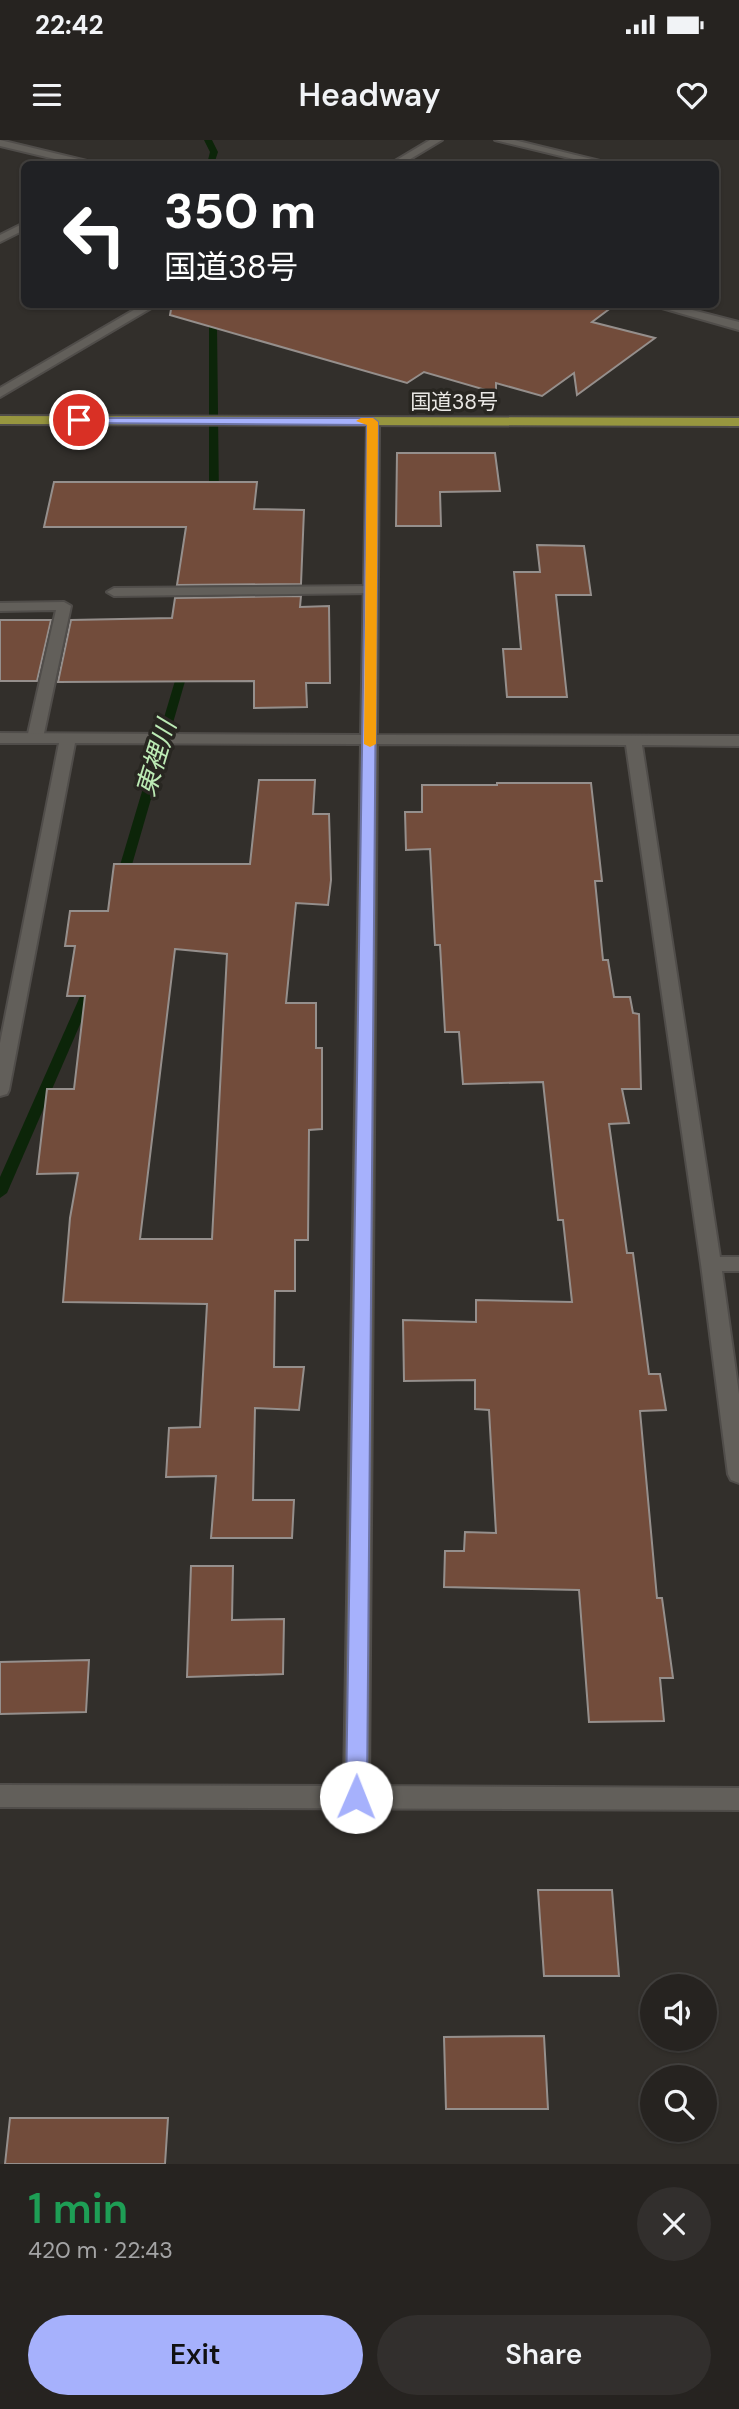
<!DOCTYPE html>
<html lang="en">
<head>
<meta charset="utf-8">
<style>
	:root { --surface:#262320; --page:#322f2d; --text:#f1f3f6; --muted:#a4a4a5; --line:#42403e; --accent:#a6b1fc }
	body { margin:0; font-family:"DM Sans","Noto Sans JP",sans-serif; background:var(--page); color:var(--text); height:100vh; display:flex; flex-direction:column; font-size:26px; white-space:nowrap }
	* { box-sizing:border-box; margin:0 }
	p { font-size:23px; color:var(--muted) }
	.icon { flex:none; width:38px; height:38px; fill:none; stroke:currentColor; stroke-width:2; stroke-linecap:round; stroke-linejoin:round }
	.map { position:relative; height:2024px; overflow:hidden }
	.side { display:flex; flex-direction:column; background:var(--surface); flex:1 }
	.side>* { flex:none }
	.guide { position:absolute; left:21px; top:21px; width:698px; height:147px; border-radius:10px; box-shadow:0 2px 5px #0004,0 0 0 2px var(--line); background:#202124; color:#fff; overflow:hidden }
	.tools { position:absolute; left:640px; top:1834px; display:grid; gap:14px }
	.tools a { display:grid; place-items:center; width:77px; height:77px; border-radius:50%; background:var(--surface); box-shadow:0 2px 5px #0004,0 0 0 2px var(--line); font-size:35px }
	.pin { position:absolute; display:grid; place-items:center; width:60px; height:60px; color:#fff; margin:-30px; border:4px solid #fff; border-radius:50%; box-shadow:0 2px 7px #0007 }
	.me { position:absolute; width:77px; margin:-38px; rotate:1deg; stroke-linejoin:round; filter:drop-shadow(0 0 5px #0008) }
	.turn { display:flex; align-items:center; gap:24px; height:147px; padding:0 28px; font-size:32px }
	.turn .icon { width:91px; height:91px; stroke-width:2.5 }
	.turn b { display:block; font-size:49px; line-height:60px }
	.round { display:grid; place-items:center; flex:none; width:74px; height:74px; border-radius:37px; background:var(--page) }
	.summary { display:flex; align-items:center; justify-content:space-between; height:119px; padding:0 28px }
	h1 { font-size:42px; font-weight:600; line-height:52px; color:#1e9e55 }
	.action { display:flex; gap:14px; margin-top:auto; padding:14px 28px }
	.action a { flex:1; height:80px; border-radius:42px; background:var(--accent); color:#111; font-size:28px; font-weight:600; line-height:80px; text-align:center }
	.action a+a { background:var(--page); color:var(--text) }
	.status { display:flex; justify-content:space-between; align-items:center; height:49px; padding:0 35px; background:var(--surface); direction:ltr }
	.status svg { height:19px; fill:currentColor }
	header { display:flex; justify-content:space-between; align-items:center; height:91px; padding:0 28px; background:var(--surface); font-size:32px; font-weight:600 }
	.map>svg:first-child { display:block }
</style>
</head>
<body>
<div class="status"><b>22:42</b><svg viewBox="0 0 49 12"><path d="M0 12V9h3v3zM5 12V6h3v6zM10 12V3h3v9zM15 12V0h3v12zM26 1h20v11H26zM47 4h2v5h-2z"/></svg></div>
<header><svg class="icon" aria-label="menu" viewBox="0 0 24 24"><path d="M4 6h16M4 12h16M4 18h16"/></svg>Headway<svg class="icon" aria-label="heart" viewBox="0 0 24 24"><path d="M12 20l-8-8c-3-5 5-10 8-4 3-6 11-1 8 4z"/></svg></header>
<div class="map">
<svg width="739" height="2024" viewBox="0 0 739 2024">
	<rect width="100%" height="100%" fill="#322f2b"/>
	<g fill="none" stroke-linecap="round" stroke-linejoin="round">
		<g fill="#0c2509" fill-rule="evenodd">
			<polygon points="204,0 212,0 218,12 214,24 207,24 210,12"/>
			<polygon points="210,165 214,168 217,186 219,361 214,364 209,361 209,186 206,168"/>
			<polygon points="185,521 190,524 127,742 121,746 117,745 115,742 180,524"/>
			<polygon points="92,839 98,843 7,1053 0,1058 0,1037 86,843"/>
		</g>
	</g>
	<g fill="#724c3b" stroke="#958f8c" stroke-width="2" fill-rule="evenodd">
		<polygon points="172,164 616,164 592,182 655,198 577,255 574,233 542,256 496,243 496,253 424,232 407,243 170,175"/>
		<polygon points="397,313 495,313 500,351 440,352 441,386 396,386"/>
		<polygon points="54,342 257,342 254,369 304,370 301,444 177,445 186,387 44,387"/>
		<polygon points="537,405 584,406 591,455 556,455 567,557 507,557 503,509 521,509 514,432 540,432"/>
		<polygon points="301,456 300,467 329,466 330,543 306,543 307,567 254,568 254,541 58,542 71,480 172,478 175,458"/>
		<polygon points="0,480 51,480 37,541 0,541"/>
		<path d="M259,640H315L313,674H329L331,740L328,765L296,763L286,863H316V908H322V989L309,990L308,1100H295V1151H275L274,1227H304L299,1270L255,1268L253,1360H294L292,1398H211L216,1336L166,1337L169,1288L200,1287L207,1164L63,1162L70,1078L78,1033L37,1034L47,949H74L85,856H67L75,806H65L70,771H108L114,724H250ZM175,809L227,814L212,1099H140Z"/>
		<polygon points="497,643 591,643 602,741 595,741 603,820 608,820 614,857 630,857 633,873 639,874 641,949 622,949 629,983 609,984 627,1113 633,1113 649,1234 660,1234 666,1270 640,1271 657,1458 662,1458 673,1538 660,1538 664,1581 589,1582 579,1450 444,1447 445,1411 464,1411 465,1392 496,1393 489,1270 475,1269 475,1240 404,1241 403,1180 476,1182 476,1160 572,1162 563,1080 558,1080 543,942 463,944 459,892 445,892 440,805 435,805 430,709 406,710 405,672 422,672 422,645 497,645"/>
		<polygon points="191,1426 233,1426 232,1480 284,1479 283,1534 187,1537"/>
		<polygon points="89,1520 86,1572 0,1574 0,1522"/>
		<polygon points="538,1750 612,1750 619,1836 544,1836"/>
		<polygon points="544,1896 548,1969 446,1969 444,1897"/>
		<polygon points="10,1978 168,1978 165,2024 5,2024"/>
	</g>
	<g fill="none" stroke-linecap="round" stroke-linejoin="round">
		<defs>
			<g id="service">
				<polygon points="371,446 378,450 376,453 114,456 107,452 114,448"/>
				<polygon points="64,462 71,466 43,598 35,603 27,598 56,470 0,471 0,463"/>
			</g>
			<g id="minor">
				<polygon points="0,0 91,22 92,24 76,24 0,6"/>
				<polygon points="495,0 514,0 600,21 596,24 585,24 586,22"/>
				<polygon points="24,83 24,90 0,102 0,95"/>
				<polygon points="648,164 669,164 739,182 739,190"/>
				<polygon points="373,278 379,282 377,595 739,596 739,606 642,605 720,1117 739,1117 739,1131 722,1131 739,1254 739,1343 731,1340 728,1334 701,1124 626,605 377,604 369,1646 739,1648 739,1670 0,1667 0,1645 344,1646 361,604 75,603 9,950 7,954 0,956 0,903 59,603 0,603 0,593 361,595 367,282"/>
			</g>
			<g id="tertiary">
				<polygon points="430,0 442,0 402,24 390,24"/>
				<polygon points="144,164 158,164 0,257 0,248"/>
			</g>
			<polygon id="trunk" points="0,276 739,278 739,286 0,284"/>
		</defs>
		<use href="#service" stroke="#504d4a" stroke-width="4"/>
		<use href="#minor" stroke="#504d4a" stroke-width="4"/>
		<use href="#tertiary" stroke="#504d4a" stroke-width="4"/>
		<use href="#trunk" stroke="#504d4a" stroke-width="4"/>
		<use href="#service" fill="#625f5a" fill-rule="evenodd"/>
		<use href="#minor" fill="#625f5a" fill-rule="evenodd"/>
		<use href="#tertiary" fill="#625f5a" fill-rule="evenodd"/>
		<use href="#trunk" fill="#97963f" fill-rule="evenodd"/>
	</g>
	<polygon fill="#a6b1fc" stroke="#6c73a4" stroke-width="2" points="76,278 373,278 378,282 367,1657 363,1663 356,1666 349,1663 346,1657 367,285 79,283 76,283"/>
	<polygon fill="#f59e0b" points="373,278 378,282 376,604 370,607 364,604 367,285 356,281 361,278"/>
	<g text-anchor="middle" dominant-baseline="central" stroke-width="7" stroke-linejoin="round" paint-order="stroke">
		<g font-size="21" fill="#e8e6e3" stroke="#282621">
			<text x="454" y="262">国道38号</text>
		</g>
		<g font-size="26" font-style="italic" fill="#bcebb5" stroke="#282621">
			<text transform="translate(156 618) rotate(-73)">東裡川</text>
		</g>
	</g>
</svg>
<div class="tools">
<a><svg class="icon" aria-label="sound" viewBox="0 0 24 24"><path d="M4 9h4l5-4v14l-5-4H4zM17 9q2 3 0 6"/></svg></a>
<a><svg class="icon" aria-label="search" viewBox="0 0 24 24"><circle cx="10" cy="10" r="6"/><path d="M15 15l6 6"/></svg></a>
</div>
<div class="pin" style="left:79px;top:280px;background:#d93025"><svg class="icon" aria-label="arrive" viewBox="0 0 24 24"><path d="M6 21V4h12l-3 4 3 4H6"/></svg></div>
<svg class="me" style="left:356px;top:1657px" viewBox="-20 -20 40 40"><circle r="19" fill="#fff"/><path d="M0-13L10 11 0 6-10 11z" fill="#a6b1fc"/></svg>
<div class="guide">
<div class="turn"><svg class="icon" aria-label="left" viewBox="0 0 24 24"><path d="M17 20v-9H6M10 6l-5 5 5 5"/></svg><div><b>350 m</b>国道38号</div></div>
</div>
</div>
<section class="side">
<div class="summary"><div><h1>1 min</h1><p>420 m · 22:43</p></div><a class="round"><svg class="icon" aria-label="close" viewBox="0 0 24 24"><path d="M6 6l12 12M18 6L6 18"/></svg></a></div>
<div class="action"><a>Exit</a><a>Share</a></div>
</section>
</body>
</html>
